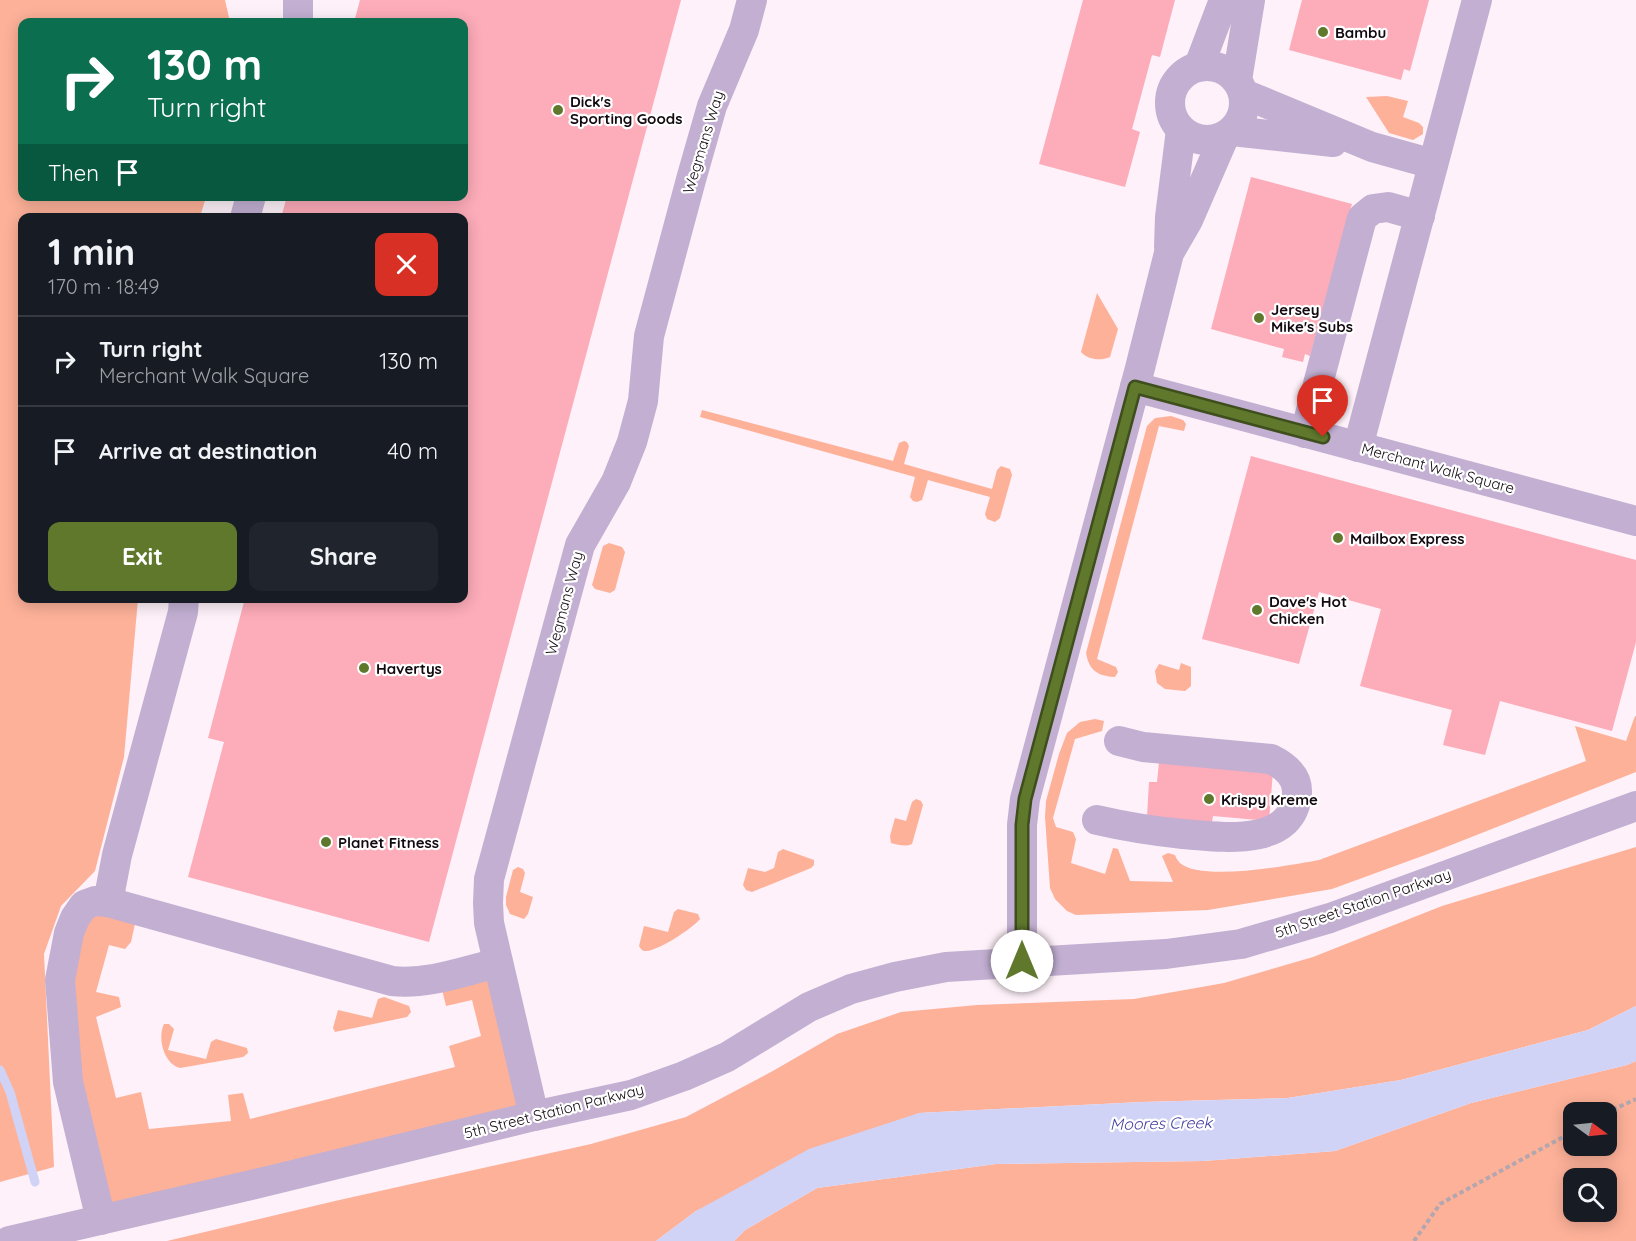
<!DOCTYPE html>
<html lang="en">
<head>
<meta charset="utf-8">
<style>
	:root { --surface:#171b24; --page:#20242c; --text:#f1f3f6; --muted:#9ea1a6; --line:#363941; --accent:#5f782c }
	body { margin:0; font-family:Quicksand,sans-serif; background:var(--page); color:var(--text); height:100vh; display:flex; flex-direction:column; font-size:22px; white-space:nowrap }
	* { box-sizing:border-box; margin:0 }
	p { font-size:20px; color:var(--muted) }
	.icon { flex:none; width:33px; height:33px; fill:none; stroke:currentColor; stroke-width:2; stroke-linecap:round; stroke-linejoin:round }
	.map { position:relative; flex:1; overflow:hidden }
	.panel { position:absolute; left:18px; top:213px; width:450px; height:390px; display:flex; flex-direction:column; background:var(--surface); border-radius:12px; box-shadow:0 3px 15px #0003 }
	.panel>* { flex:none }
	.hud { position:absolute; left:18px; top:18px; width:450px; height:183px; border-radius:12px; box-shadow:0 3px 15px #0003; background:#0b6e4f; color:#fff; overflow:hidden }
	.needle { width:39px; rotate:105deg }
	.fabs { position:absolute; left:1563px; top:1102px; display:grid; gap:12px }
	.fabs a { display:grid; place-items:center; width:54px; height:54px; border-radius:12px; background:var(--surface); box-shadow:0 3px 15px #0003; font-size:30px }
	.pin { position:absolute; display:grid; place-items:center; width:51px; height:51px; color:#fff; margin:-62px -26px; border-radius:50% 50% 50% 0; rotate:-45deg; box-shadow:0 0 6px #0007 }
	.pin .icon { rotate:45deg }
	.me { position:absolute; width:66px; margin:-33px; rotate:0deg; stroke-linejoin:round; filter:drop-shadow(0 0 4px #0008) }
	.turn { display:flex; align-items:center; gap:21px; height:126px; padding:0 30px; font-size:27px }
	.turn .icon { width:78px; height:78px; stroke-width:2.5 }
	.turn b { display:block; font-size:42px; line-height:51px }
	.then { display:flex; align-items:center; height:57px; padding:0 30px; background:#0003; gap:12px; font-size:22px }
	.round { display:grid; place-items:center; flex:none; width:63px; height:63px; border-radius:12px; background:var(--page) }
	.summary { display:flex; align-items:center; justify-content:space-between; height:102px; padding:0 30px }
	h1 { font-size:36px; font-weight:800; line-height:45px }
	.cta { display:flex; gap:12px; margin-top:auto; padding:12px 30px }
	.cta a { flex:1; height:69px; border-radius:12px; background:var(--accent); color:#fff; font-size:24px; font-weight:800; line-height:69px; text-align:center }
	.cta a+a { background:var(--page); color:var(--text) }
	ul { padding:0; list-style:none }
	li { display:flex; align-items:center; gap:18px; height:90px; padding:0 30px; border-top:2px solid var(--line) }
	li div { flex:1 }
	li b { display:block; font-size:22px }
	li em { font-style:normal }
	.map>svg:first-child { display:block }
</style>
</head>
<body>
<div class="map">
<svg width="1636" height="1241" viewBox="0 0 1636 1241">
	<rect width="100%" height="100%" fill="#fef1f9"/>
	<g fill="#fdb199" fill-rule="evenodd">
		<polygon points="0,0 225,0 230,22 22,22 22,196 206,197 200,217 22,218 22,598 138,599 124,757 95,871 61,906 44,954 54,1167 0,1182"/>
		<polygon points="1387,96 1408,101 1403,117 1419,123 1423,127 1423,134 1413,140 1389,133 1366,97"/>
		<path d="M1097,293L1118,329L1110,357C1101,361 1088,360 1081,352Z"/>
		<polygon points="702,410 893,461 899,443 904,441 907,442 909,446 904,464 992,489 997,470 1001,466 1010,469 1012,475 1000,518 995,522 987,519 985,514 990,497 928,480 922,500 917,502 913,501 910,497 915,477 700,417"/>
		<path d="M1171,416L1183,420L1186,424L1184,431L1159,426L1097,659L1116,667L1118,672L1115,677C1097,676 1089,670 1086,653L1147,426L1155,418Z"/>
		<polygon points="609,543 622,547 625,552 615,590 610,593 595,589 592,585 603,546"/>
		<polygon points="1181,663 1191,667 1191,686 1185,691 1165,689 1157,683 1155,671 1159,664 1179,670"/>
		<path d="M1635,716H1636V772L1436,851L1332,889L1208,910L1076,915L1067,911L1055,899L1050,888L1045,817L1046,801L1059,754L1067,733L1080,722L1095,719L1104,721L1102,731L1075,739L1053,818L1056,827L1073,832L1076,839L1071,863L1105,874L1113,848L1118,849L1130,881L1173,882L1162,856L1168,853L1175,855C1176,858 1178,861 1180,863C1201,882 1292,865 1319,860L1586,761L1575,726L1626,741Z"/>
		<path d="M916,799L921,801L923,805L912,844C905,847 899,845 891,843L890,836L895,818L906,821L912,802Z"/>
		<polygon points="1636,847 1636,1006 1588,1030 1401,1080 1288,1098 1142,1102 919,1113 696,1211 656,1241 167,1241 335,1201 591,1144 686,1117 771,1072 837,1034 901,1012 977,1005 1134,999 1224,983 1313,957 1442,906"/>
		<polygon points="783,849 814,860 814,865 811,868 752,892 746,890 743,885 748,868 765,872 774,868 778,852"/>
		<polygon points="518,867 523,869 525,873 520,892 533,897 528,914 524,919 510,914 506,905 506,897 513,870"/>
		<polygon points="95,901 138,910 131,942 125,949 109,945 96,992 119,997 121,1007 96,1017 116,1098 141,1092 149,1129 231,1121 228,1095 243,1093 250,1119 455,1067 449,1046 481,1036 472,1000 446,1006 439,977 498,963 534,1116 101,1220 60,980"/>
		<path d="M678,909L698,914L700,919C693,928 658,951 646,951C642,951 641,949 639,946L644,926L668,932L674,912Z"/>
		<polygon points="384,997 409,1006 411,1012 407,1017 335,1032 333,1028 338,1010 372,1018 378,999"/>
		<path d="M164,1024H169L174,1029L168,1050L206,1059L211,1042L216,1039L247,1048L248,1053L243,1057L180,1068C164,1064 157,1038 164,1024Z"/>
		<path d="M1636,1061V1241H734L745,1230L817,1188L996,1164L1203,1161L1335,1151L1471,1103L1627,1065ZM1574,1113H1606V1146H1574ZM1574,1179H1606V1212H1574Z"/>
	</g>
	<polygon fill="#d0d3f6" points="1636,1006 1636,1061 1627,1065 1471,1103 1335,1151 1203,1161 996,1164 817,1188 745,1230 734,1241 656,1241 696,1211 809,1149 919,1113 1142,1102 1288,1098 1401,1080 1588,1030"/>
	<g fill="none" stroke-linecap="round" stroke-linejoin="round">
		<polyline stroke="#d0d3f6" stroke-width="9" points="0,1070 10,1092 35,1182"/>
	</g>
	<g fill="#fdacb9">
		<polygon points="360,0 681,0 429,942 188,877 224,742 208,738 245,598 464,598 464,218 281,218 287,196 464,196 464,22 354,22"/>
		<polygon points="1083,0 1175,0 1160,57 1152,55 1132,129 1140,132 1125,187 1039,164"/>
		<polygon points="1302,0 1429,0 1410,71 1404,69 1401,80 1289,50"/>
		<polygon points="1251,177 1352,204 1310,356 1305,354 1303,362 1282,357 1284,349 1211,329"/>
		<polygon points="1251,456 1636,560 1636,642 1612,731 1500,701 1485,755 1443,745 1452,710 1360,686 1381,609 1319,592 1299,664 1202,639"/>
		<polygon points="1159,762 1273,771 1269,821 1213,816 1212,822 1147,817 1149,782 1157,782"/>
	</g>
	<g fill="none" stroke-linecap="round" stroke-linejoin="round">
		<g stroke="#b3a7af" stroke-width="4" stroke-dasharray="4.5 3" stroke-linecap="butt">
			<polyline points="1606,1113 1636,1099"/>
			<polyline points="1414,1241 1440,1204 1574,1131"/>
		</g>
		<g stroke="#c2afd2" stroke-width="30">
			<polyline points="298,22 298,0"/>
			<circle cx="1207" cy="103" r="37"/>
			<polyline points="1199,66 1224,0"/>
			<polyline points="1237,80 1250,0"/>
			<polyline points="1244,94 1372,147 1433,164"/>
			<polyline points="1232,131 1333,142"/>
			<polyline points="245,218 251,196"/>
			<polyline points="1169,247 1170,217 1181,130"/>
			<polyline points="1135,387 1636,521"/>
			<polyline points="1305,433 1362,218 1373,209 1388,207 1420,216"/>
			<polyline points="1358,447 1477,0"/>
			<path d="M1097,820C1127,827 1153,831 1183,834C1220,837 1294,848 1297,793C1298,776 1285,766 1271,759L1143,747L1119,741"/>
			<polyline points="108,902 117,855 183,612 184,598"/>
			<polyline points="1022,961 1022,825 1025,799 1140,368 1169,253 1188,220 1224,137"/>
			<polyline points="534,1116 489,923 488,903 489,879 580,545 616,482 632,442 643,401 649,336 692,176 712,106 744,30 752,0"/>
			<path d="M101,1220L68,1082L60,980L69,933L75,918L84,905L95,901L108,902L392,981C428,985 464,971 498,963"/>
			<polyline points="9,1241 268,1181 534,1116 631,1095 684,1076 727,1057 809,1007 851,989 895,977 946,967 1166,954 1241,944 1330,918 1636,806"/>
		</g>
	</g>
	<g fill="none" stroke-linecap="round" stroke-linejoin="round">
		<defs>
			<polyline id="route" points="1022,961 1022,825 1025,799 1135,387 1323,437"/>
		</defs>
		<use href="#route" stroke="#3e4e1d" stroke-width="15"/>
		<use href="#route" stroke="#5f782c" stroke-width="10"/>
	</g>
	<g fill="#5f782c" stroke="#fff" stroke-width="2">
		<circle cx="1323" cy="32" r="6"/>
		<circle cx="558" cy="110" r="6"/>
		<circle cx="1259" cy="318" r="6"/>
		<circle cx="1338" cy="538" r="6"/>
		<circle cx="1257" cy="610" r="6"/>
		<circle cx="364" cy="668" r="6"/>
		<circle cx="1209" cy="799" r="6"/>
		<circle cx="326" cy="842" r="6"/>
	</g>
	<g text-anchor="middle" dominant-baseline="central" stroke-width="4.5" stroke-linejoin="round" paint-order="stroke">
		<g font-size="15" font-weight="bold" fill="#130a10" stroke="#fff" text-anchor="start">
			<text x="1335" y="32">Bambu</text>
			<text x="570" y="101">Dick's<tspan x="570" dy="17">Sporting Goods</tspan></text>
			<text x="1271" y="309">Jersey<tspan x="1271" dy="17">Mike's Subs</tspan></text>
			<text x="1350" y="538">Mailbox Express</text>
			<text x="1269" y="601">Dave's Hot<tspan x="1269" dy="17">Chicken</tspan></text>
			<text x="376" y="668">Havertys</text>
			<text x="1221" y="799">Krispy Kreme</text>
			<text x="338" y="842">Planet Fitness</text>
		</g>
		<g font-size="15" fill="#130a10" stroke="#fff">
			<text transform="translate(703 142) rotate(-73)">Wegmans Way</text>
			<text transform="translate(1438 468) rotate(15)">Merchant Walk Square</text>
			<text transform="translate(564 603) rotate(-75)">Wegmans Way</text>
			<text transform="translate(1363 903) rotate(-19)">5th Street Station Parkway</text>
			<text transform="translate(554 1111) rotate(-14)">5th Street Station Parkway</text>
		</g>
		<g font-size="16" font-style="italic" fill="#4640a0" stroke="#fff">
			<text transform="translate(1161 1123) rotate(-1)">Moores Creek</text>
		</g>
	</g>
</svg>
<div class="fabs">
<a><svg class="needle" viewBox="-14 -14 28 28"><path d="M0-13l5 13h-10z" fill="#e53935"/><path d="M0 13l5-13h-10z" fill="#9ea1a6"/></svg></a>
<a><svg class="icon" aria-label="search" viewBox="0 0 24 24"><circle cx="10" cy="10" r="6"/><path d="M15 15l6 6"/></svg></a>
</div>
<div class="pin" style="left:1323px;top:437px;background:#d93025"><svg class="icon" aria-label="arrive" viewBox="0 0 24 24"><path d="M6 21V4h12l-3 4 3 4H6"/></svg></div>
<svg class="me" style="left:1022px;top:961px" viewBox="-20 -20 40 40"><circle r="19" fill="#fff"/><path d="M0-13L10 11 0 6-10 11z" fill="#5f782c"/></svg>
<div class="hud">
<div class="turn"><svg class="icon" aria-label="right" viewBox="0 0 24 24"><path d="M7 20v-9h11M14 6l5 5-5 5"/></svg><div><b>130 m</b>Turn right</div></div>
<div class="then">Then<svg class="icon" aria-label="arrive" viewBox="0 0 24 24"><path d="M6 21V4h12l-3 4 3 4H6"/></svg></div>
</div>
<section class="panel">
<div class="summary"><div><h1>1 min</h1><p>170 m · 18:49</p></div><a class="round" style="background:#d93025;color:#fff"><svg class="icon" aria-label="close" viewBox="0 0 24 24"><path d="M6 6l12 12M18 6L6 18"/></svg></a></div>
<ul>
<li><svg class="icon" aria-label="right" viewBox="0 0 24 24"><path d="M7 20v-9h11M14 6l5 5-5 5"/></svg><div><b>Turn right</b><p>Merchant Walk Square</p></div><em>130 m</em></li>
<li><svg class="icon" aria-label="arrive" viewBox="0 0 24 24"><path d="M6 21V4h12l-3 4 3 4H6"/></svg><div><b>Arrive at destination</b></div><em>40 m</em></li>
</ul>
<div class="cta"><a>Exit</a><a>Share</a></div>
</section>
</div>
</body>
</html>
